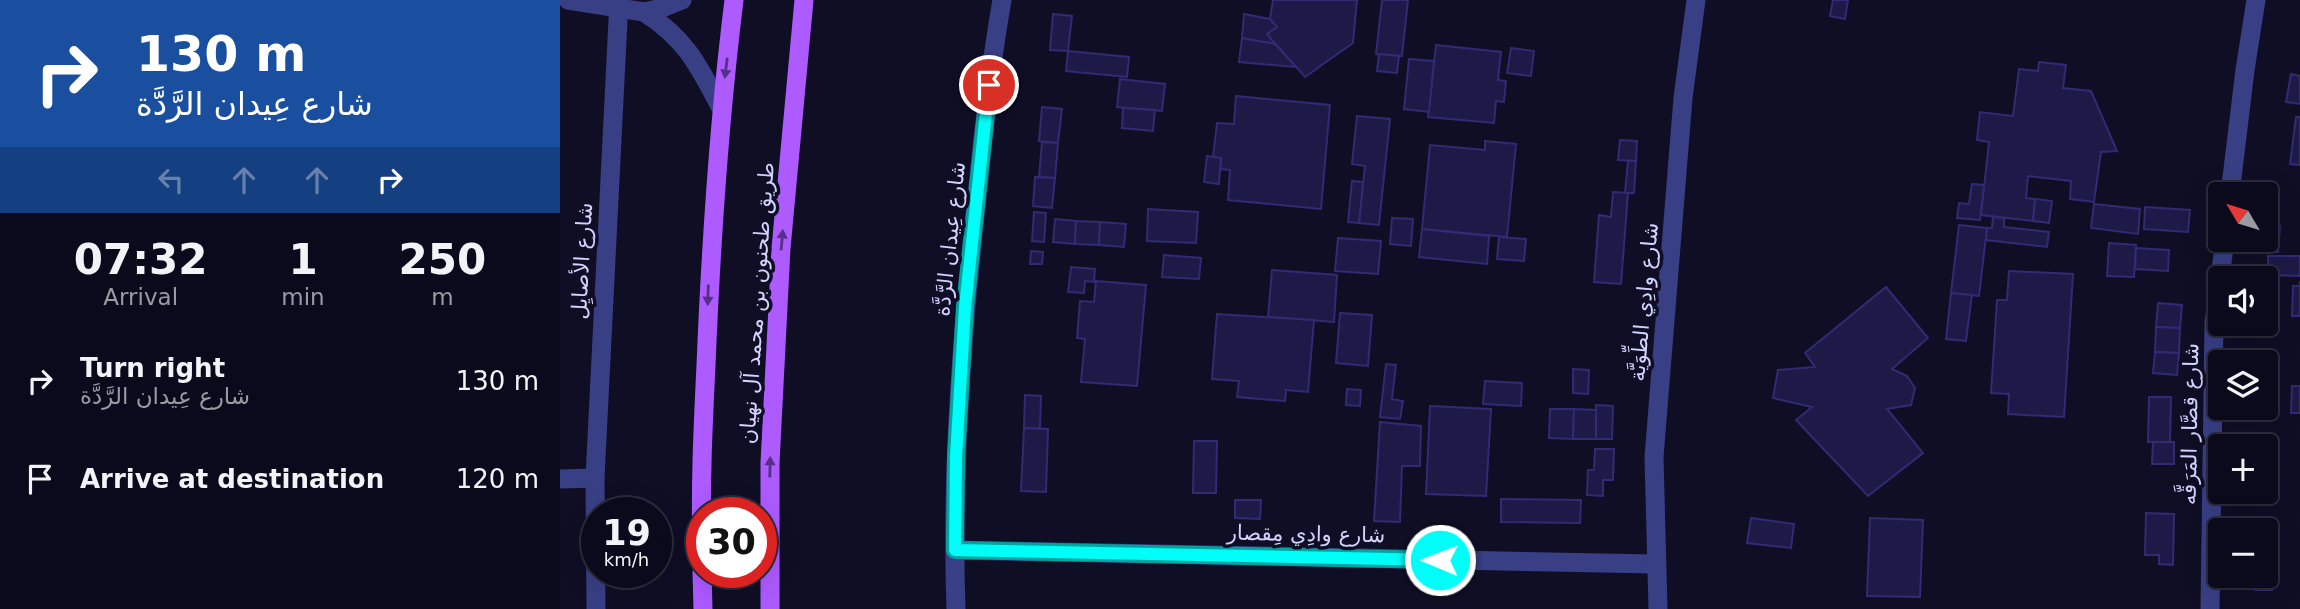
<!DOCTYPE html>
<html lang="en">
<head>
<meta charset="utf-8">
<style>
	:root { --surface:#0b0a1c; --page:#191829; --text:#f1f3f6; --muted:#9a9aa3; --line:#2b2b3b }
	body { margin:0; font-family:"DejaVu Sans","Noto Sans Arabic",sans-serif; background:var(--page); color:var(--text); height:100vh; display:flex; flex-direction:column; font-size:26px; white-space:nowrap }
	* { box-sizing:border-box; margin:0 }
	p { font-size:23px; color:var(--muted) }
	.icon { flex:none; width:38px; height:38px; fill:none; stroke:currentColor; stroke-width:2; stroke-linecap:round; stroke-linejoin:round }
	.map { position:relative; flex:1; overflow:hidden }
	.sheet { display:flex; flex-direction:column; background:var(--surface); width:560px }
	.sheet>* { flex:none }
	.top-card { background:#1a4fa0; color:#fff; overflow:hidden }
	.needle { width:46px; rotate:308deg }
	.buttons { position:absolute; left:1648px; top:182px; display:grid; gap:14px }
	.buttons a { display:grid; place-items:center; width:70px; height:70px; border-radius:7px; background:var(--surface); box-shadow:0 7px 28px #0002,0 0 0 2px var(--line); font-size:35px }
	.speed { position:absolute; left:21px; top:497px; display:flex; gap:14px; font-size:35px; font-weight:700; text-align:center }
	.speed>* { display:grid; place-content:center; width:91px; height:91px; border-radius:50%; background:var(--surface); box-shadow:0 7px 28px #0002,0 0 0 2px var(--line); line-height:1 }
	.speed small { font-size:18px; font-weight:400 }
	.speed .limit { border:10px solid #d22; background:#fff; color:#111 }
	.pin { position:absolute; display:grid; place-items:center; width:60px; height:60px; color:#fff; margin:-30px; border:4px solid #fff; border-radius:50%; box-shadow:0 2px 7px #0007 }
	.me { position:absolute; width:77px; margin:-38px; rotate:271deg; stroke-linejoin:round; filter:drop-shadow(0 0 5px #0008) }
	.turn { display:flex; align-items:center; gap:24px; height:147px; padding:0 21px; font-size:32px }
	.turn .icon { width:91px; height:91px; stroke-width:2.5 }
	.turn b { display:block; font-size:49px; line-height:60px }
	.lanes { display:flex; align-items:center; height:66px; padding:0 21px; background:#0003; justify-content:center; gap:35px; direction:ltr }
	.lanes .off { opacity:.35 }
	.eta { display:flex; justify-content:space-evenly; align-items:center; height:119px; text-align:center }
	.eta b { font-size:42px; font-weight:800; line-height:49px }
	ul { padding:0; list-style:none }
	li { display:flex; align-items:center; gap:21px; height:98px; padding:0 21px }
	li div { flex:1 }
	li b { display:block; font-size:26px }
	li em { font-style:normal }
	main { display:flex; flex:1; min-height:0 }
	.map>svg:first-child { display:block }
</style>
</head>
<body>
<main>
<section class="sheet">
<div class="top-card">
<div class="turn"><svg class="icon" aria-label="right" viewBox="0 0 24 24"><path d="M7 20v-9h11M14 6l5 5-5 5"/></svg><div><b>130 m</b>شارع عِيدان الرَّدَّة</div></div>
<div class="lanes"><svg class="icon off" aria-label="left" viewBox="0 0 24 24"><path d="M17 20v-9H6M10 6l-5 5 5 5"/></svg><svg class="icon off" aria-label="ahead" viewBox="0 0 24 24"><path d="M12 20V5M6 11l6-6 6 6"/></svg><svg class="icon off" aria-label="ahead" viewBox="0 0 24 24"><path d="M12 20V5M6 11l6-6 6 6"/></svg><svg class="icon" aria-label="right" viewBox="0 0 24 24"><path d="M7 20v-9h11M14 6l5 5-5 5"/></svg></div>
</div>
<div class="eta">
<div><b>07:32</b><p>Arrival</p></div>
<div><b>1</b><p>min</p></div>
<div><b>250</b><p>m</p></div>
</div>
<ul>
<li><svg class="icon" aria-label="right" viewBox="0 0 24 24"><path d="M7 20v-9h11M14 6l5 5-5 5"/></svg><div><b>Turn right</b><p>شارع عِيدان الرَّدَّة</p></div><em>130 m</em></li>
<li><svg class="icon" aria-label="arrive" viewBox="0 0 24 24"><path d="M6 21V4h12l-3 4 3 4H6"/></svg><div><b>Arrive at destination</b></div><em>120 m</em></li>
</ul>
</section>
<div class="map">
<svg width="1740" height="609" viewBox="0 0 1740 609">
	<rect width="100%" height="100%" fill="#0f0e25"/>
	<g fill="#1d1a47" stroke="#312b73" stroke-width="2">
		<polygon points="713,0 797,0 793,43 745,77 707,34 717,27 710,19"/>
		<polygon points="822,0 848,0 842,56 816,54"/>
		<polygon points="1273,0 1288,0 1285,19 1270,16"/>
		<polygon points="493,14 512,16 508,51 490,50"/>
		<polygon points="684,14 710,19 717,27 707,34 715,44 682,38"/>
		<polygon points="682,38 715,44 736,67 679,62"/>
		<polygon points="876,45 941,52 938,80 946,81 944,102 936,101 934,123 868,117"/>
		<polygon points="951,48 974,51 971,76 947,73"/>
		<polygon points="508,51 569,57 567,77 506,71"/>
		<polygon points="819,54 839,56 837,73 817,71"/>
		<polygon points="849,59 874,61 869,112 844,109"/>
		<polygon points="1479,62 1506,65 1503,88 1531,91 1557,151 1541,152 1534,202 1510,199 1511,181 1468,176 1466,198 1475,199 1473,221 1421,215 1429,142 1417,140 1420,112 1453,116 1459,69 1478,71"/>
		<polygon points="1731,74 1740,76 1740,104 1726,102"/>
		<polygon points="560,79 605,84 602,111 557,107"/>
		<polygon points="676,96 770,105 761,209 668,200 670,170 660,169 661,158 653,157 657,123 674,124"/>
		<polygon points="482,107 502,109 498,143 479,141"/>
		<polygon points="563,108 595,110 593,131 562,128"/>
		<polygon points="797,116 830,119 819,225 799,223 805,166 792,164"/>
		<polygon points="1736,117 1740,117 1740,165 1730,164"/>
		<polygon points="1060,140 1077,141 1076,161 1058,160"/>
		<polygon points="925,141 956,144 947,237 862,229 870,145 925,150"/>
		<polygon points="482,142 498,143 495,178 479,177"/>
		<polygon points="647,156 661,158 659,184 644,182"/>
		<polygon points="1068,161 1076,161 1074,193 1065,193"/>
		<polygon points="475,177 495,178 492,208 473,206"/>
		<polygon points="792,181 803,182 799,223 788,222"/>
		<polygon points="1412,184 1424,185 1420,220 1397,218 1399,203 1409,204"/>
		<polygon points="1053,192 1068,193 1061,284 1034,282 1039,215 1051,217"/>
		<polygon points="1475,199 1492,201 1489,223 1473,221"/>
		<polygon points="1534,204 1580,209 1578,234 1531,228"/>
		<polygon points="1585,207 1630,210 1628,232 1584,229"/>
		<polygon points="588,209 638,212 636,243 587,241"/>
		<polygon points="474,212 486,213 484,242 472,241"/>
		<polygon points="1433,217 1444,218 1444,227 1489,232 1487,247 1426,240 1427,228 1432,228"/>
		<polygon points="832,218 853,219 851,246 830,244"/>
		<polygon points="495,219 516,221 515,244 493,242"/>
		<polygon points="516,221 540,222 539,245 515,244"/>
		<polygon points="540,222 566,224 564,247 539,245"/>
		<polygon points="1399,225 1427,228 1419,296 1391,293"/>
		<polygon points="1708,225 1720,226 1718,252 1706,251"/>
		<polygon points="862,229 929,236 927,264 859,257"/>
		<polygon points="939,237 966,239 964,261 937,259"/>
		<polygon points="778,238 821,241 818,274 775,271"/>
		<polygon points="1549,243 1576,245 1574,277 1547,276"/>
		<polygon points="1576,248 1609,250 1608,271 1575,269"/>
		<polygon points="471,251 483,252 482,264 470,264"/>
		<polygon points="604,255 641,258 639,279 602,277"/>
		<polygon points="1708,256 1740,256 1740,276 1708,275"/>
		<polygon points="511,267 535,269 534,282 525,281 524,293 508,292"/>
		<polygon points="712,270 777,275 774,322 708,317"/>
		<polygon points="1449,271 1513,274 1504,417 1448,414 1449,394 1431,393 1437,300 1447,300"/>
		<polygon points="536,281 586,285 577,386 521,382 525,339 517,338 520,301 534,302"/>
		<polygon points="1740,281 1740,316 1732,316 1733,286 1740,286"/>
		<polygon points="1326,287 1368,338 1332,369 1347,376 1355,388 1351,405 1327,409 1363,453 1308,496 1236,420 1252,407 1213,398 1218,370 1255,367 1245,353"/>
		<polygon points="1391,293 1412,295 1406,341 1386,339"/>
		<polygon points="1598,303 1622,305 1620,328 1596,327"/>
		<polygon points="780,313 812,315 808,366 776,363"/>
		<polygon points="657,314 754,320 748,392 726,390 725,401 677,397 679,381 652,379"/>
		<polygon points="1596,327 1620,328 1619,353 1595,352"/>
		<polygon points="1595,352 1619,353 1617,375 1593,373"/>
		<polygon points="826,364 836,365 832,399 843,401 840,419 820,417"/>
		<polygon points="1013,369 1029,370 1028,394 1013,393"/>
		<polygon points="925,381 962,383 961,406 923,404"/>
		<polygon points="1732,386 1740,386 1740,413 1731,413"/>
		<polygon points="787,389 801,390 800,406 786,405"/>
		<polygon points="465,395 481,396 480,429 464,428"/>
		<polygon points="1589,397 1611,397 1610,442 1588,442"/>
		<polygon points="1036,405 1053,406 1052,439 1036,439"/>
		<polygon points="870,406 931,409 926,496 866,494"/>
		<polygon points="990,409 1014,409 1013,439 989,438"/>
		<polygon points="1014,409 1036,410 1036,439 1013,439"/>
		<polygon points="820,422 861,426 860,466 842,466 840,522 814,521"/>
		<polygon points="464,428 488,429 486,492 461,491"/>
		<polygon points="634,441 657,441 656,493 633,493"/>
		<polygon points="1593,442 1614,442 1614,464 1592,464"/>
		<polygon points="1035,449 1054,449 1053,480 1043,480 1043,496 1027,495 1028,470 1034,470"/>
		<polygon points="941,499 1021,500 1020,523 941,522"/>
		<polygon points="675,500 701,500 700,519 675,518"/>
		<polygon points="1586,513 1614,514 1613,565 1599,564 1599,555 1585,555"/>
		<polygon points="1191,518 1234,524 1231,548 1187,543"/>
		<polygon points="1310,518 1363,520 1360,597 1307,596"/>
		<polygon points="1706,569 1711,569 1712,590 1695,590 1694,576 1706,576"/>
	</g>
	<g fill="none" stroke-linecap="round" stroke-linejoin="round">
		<g stroke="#383f85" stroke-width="19">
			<polyline points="8,0 84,12 102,8 122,0"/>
			<path d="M84,12C127,40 138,65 161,108"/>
			<polyline points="1670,194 1685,70 1696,0"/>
			<polyline points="0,479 35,478"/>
			<polyline points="395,550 1095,564"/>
			<polyline points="36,609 35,478 59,0"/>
			<path d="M396,609C391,474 401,339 416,206C423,137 430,68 442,0"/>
			<polyline points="1098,609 1094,457 1123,98 1136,0"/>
			<polyline points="1650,609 1654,323 1665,240"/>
		</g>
		<g stroke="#ad5aff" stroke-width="19">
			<path d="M142,550C140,488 143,427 146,365C151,243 159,121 174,0"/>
			<polyline points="142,572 143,609"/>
			<polyline points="210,609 210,463 221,248 244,0"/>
		</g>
	</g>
	<defs><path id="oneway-solid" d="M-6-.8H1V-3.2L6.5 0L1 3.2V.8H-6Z" transform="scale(1.75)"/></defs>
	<g fill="#563087">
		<use href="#oneway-solid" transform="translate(166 68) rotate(97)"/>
		<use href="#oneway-solid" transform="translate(222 240) rotate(-85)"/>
		<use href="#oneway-solid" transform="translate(148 295) rotate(92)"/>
		<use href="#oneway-solid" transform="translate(210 467) rotate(-89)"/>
	</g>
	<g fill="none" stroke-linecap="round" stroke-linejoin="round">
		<defs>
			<polyline id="route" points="429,85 405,307 396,457 395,550 880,560"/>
		</defs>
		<use href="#route" stroke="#00a5a1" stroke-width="18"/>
		<use href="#route" stroke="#00fef8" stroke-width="12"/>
	</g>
	<g text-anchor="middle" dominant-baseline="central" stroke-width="7" stroke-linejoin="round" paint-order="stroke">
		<g font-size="21" fill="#d3d3ff" stroke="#0f0e25">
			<text transform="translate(390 239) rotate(-84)">شارع عِيدان الرَّدَّة</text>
			<text transform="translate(22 261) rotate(-87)">شارع الأصايِل</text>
			<text transform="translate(1084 302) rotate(-85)">شارع وادِي الطِّوَيَّة</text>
			<text transform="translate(197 303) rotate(-86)">طريق طحنون بن محمد آل نهيان</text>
			<text transform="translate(1630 424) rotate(-89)">شارع قصَّار المَرَقَّه</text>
			<text transform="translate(746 534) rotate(1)">شارع وادِي مِقصار</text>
		</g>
	</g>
</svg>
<div class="buttons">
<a><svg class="needle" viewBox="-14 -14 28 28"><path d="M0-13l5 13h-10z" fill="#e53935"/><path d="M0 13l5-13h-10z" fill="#9a9aa3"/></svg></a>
<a><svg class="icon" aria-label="sound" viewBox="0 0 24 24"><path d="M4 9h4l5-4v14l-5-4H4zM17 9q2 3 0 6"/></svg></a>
<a><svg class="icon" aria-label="layers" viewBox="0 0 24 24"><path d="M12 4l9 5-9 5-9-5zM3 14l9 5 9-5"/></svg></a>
<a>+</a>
<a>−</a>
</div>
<div class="speed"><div>19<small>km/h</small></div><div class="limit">30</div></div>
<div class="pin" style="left:429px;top:85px;background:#d93025"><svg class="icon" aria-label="arrive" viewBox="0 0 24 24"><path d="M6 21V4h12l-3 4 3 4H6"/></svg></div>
<svg class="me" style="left:880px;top:560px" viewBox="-20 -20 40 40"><circle r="17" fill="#00fef8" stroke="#fff" stroke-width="3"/><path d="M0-11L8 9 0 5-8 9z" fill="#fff"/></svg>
</div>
</main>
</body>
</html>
